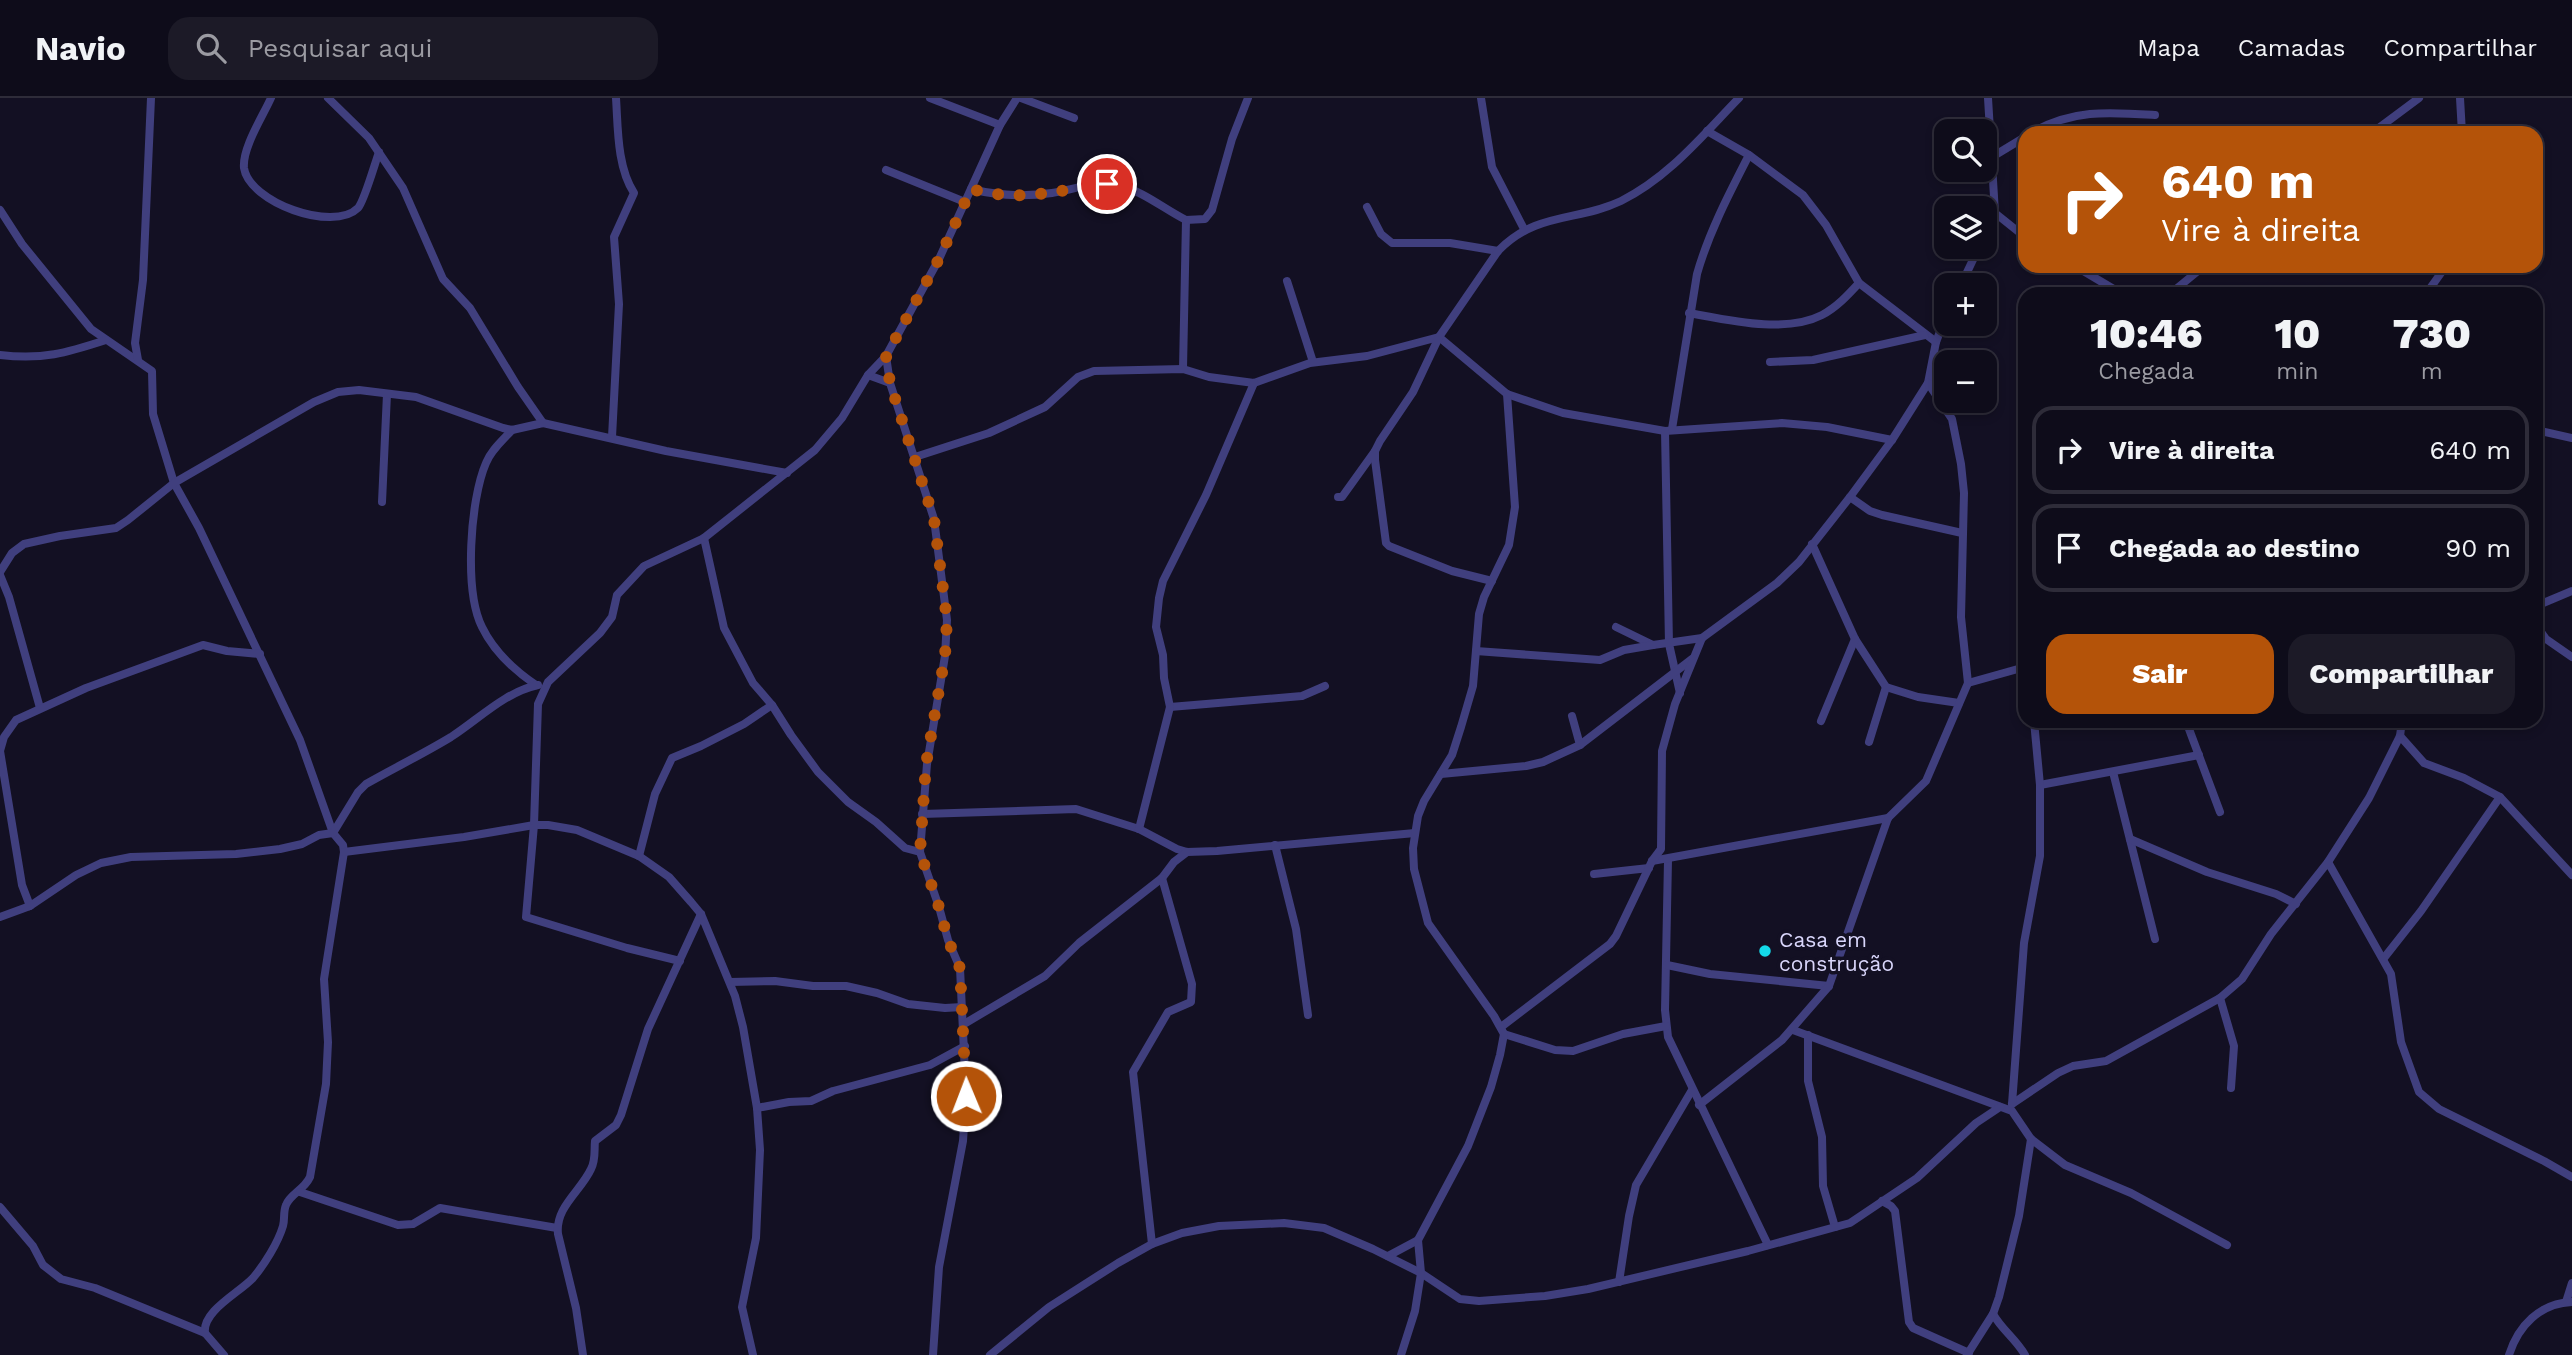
<!DOCTYPE html>
<html lang="pt">
<head>
<meta charset="utf-8">
<style>
	:root { --surface:#0e0c1a; --page:#1c1a27; --text:#f1f3f6; --muted:#9b9ba2; --line:#2e2c39; --accent:#b45309 }
	body { margin:0; font-family:"Work Sans",sans-serif; background:var(--page); color:var(--text); height:100vh; display:flex; flex-direction:column; font-size:26px; white-space:nowrap }
	* { box-sizing:border-box; margin:0 }
	p { font-size:23px; color:var(--muted) }
	.icon { flex:none; width:38px; height:38px; fill:none; stroke:currentColor; stroke-width:2; stroke-linecap:round; stroke-linejoin:round }
	.map { position:relative; flex:1; overflow:hidden }
	.sheet { position:absolute; left:2018px; top:189px; width:525px; height:441px; display:flex; flex-direction:column; background:var(--surface); border-radius:21px; box-shadow:0 4px 10px #0003,0 0 0 2px var(--line) }
	.sheet>* { flex:none }
	.hud { position:absolute; left:2018px; top:28px; width:525px; height:147px; border-radius:21px; box-shadow:0 4px 10px #0003,0 0 0 2px var(--line); background:#b45309; color:#fff; overflow:hidden }
	.controls { position:absolute; left:1934px; top:21px; display:grid; gap:14px }
	.controls a { display:grid; place-items:center; width:63px; height:63px; border-radius:14px; background:var(--surface); box-shadow:0 4px 10px #0003,0 0 0 2px var(--line); font-size:35px }
	.pin { position:absolute; display:grid; place-items:center; width:60px; height:60px; color:#fff; margin:-30px; border:4px solid #fff; border-radius:50%; box-shadow:0 2px 7px #0007 }
	.me { position:absolute; width:77px; margin:-38px; rotate:359deg; stroke-linejoin:round; filter:drop-shadow(0 0 5px #0008) }
	.turn { display:flex; align-items:center; gap:24px; height:147px; padding:0 28px; font-size:32px }
	.turn .icon { width:91px; height:91px; stroke-width:2.5 }
	.turn b { display:block; font-size:49px; line-height:60px }
	.eta { display:flex; justify-content:space-evenly; align-items:center; height:119px; text-align:center }
	.eta b { font-size:42px; font-weight:800; line-height:49px }
	.cta { display:flex; gap:14px; margin-top:auto; padding:14px 28px }
	.cta a { flex:1; height:80px; border-radius:21px; background:var(--accent); color:#fff; font-size:28px; font-weight:800; line-height:80px; text-align:center }
	.cta a+a { background:var(--page); color:var(--text) }
	ul { padding:0; list-style:none }
	li { display:flex; align-items:center; gap:21px; height:88px; margin:0 14px 10px; padding:0 14px; border:4px solid var(--line); border-radius:21px }
	li div { flex:1 }
	li b { display:block; font-size:26px }
	li em { font-style:normal }
	header { display:flex; align-items:center; gap:42px; box-sizing:border-box; height:98px; padding:0 35px; background:var(--surface); border-bottom:2px solid var(--line) }
	header strong { font-size:33px }
	nav { display:flex; gap:38px; margin-inline-start:auto; font-size:24px }
	.search { width:490px; height:63px; background:var(--page); display:flex; align-items:center; gap:18px; box-sizing:border-box; padding:0 24px; border-radius:21px; color:var(--muted); font-size:26px }
	.map>svg:first-child { display:block }
</style>
</head>
<body>
<header>
<strong>Navio</strong>
<div class="search"><svg class="icon" aria-label="search" viewBox="0 0 24 24"><circle cx="10" cy="10" r="6"/><path d="M15 15l6 6"/></svg>Pesquisar aqui</div>
<nav><a>Mapa</a><a>Camadas</a><a>Compartilhar</a></nav>
</header>
<div class="map">
<svg width="2572" height="1257" viewBox="0 0 2572 1257">
	<rect width="100%" height="100%" fill="#131023"/>
	<g fill="none" stroke-linecap="round" stroke-linejoin="round">
		<g stroke="#403f7e" stroke-width="8">
			<path d="M271,0C263,18 242,50 244,70C249,104 333,135 358,110C364,104 375,65 379,54"/>
			<polyline points="328,0 369,40 403,90 443,181 470,210 518,289 543,325"/>
			<polyline points="930,0 1000,27"/>
			<polyline points="1021,0 1074,20"/>
			<polyline points="1481,0 1492,69 1524,131"/>
			<polyline points="2460,0 2462,35"/>
			<polyline points="1707,33 1749,57 1803,97 1826,127 1859,185 1936,244"/>
			<path d="M2031,35C2072,11 2109,14 2155,17"/>
			<polyline points="2372,35 2419,0"/>
			<polyline points="1992,59 2025,39"/>
			<polyline points="886,72 965,104"/>
			<path d="M971,91C999,98 1024,99 1052,95C1072,92 1098,82 1118,87C1143,93 1164,111 1186,122L1183,271"/>
			<polyline points="1367,109 1381,136 1392,145 1450,145 1498,153"/>
			<path d="M0,112L22,146L91,231L152,273L153,316L174,385L199,430L300,642L333,735L343,747L344,754L324,881L328,944L326,986L310,1079C304,1092 290,1096 286,1107C283,1114 285,1121 283,1128C278,1145 264,1167 253,1180C239,1195 202,1213 205,1235"/>
			<polyline points="1995,115 2025,139"/>
			<polyline points="1186,122 1205,121 1212,112 1232,41 1248,0"/>
			<polyline points="1984,137 1995,115 1988,0"/>
			<polyline points="2075,168 2122,196"/>
			<polyline points="1287,183 1313,264"/>
			<polyline points="1961,187 1979,149"/>
			<polyline points="2170,196 2204,168"/>
			<polyline points="2426,196 2446,168"/>
			<path d="M1689,215C1728,222 1785,236 1822,217C1837,209 1848,197 1859,185"/>
			<polyline points="1439,239 1507,296 1563,315 1665,333 1782,325 1827,329 1892,342"/>
			<path d="M0,257C43,262 66,255 106,242"/>
			<polyline points="886,258 939,161 1000,27 1017,0"/>
			<polyline points="138,262 135,245 143,182 151,0"/>
			<polyline points="1770,264 1813,262 1925,237"/>
			<polyline points="868,277 890,285"/>
			<path d="M1672,331L1697,176C1709,134 1729,96 1749,57"/>
			<path d="M512,332C503,342 491,352 486,365C470,402 464,493 482,529C494,554 514,572 536,587"/>
			<polyline points="2536,332 2572,340"/>
			<polyline points="1665,333 1669,546 1680,595"/>
			<path d="M612,339L619,206L614,139L634,95C617,69 618,30 616,0"/>
			<polyline points="915,359 989,335 1045,309 1078,279 1094,273 1183,271 1209,279 1254,285 1310,265 1367,258 1439,239"/>
			<polyline points="1338,399 1342,399 1375,353"/>
			<polyline points="1850,399 1870,413 1882,417 1962,435"/>
			<polyline points="382,404 387,296"/>
			<polyline points="704,440 724,530 753,585 772,607 791,637 818,674 848,704 876,724 905,750 920,754"/>
			<polyline points="1812,446 1855,541 1886,589 1918,599 1959,605"/>
			<polyline points="0,474 12,455 24,446 60,438 116,430 128,422 174,385 314,304 338,294 359,292 416,299 503,330 512,332 543,325 666,353 787,375"/>
			<polyline points="0,477 9,499 40,610"/>
			<path d="M1492,483L1452,473L1389,448L1386,445L1375,362V353L1380,343L1413,294L1439,239L1498,153C1537,113 1577,124 1621,103C1669,79 1702,38 1739,0"/>
			<polyline points="2536,508 2572,493"/>
			<polyline points="2536,527 2546,541 2572,559"/>
			<polyline points="1616,529 1653,547 1702,540"/>
			<polyline points="1476,553 1600,562 1624,552 1653,547"/>
			<polyline points="1968,585 2025,569"/>
			<polyline points="1170,609 1302,598 1325,588"/>
			<polyline points="1572,618 1580,647"/>
			<polyline points="1821,623 1855,541"/>
			<polyline points="2186,623 2220,714"/>
			<polyline points="2400,638 2424,665 2464,680 2500,699 2572,777"/>
			<polyline points="1869,644 1886,589"/>
			<polyline points="2113,674 2155,841"/>
			<polyline points="1441,676 1526,668 1543,664 1580,647 1692,561"/>
			<polyline points="2040,687 2199,657"/>
			<polyline points="922,716 1076,711 1139,731 1177,751 1187,754 1217,753 1415,735"/>
			<polyline points="1139,731 1170,609 1164,580 1163,557 1156,529 1159,500 1163,483 1206,397 1254,285"/>
			<path d="M333,735L358,694L366,686C394,670 423,656 451,639C479,621 505,594 538,587"/>
			<polyline points="2130,741 2207,774 2276,796 2296,806"/>
			<polyline points="1275,747 1296,831 1308,917"/>
			<polyline points="344,754 464,739 534,727 548,727 577,732 639,758 669,779 691,804 701,816 735,898 743,929 757,1010 760,1052 756,1140 742,1209 753,1257"/>
			<polyline points="639,758 655,696 672,660 701,648 744,626 772,607"/>
			<polyline points="1668,762 1665,912 1668,939 1768,1147"/>
			<polyline points="1652,763 1888,720"/>
			<polyline points="2328,764 2391,876 2401,944 2419,994 2439,1011 2544,1063 2572,1079"/>
			<polyline points="1594,776 1649,770"/>
			<polyline points="30,808 22,787 0,653 4,639 16,622 86,590 203,547 227,553 260,556"/>
			<polyline points="0,819 30,808 76,777 101,765 131,759 236,756 280,751 302,746 319,737 333,735"/>
			<polyline points="2384,860 2421,813 2500,699"/>
			<polyline points="680,863 627,850 526,819 534,727 538,606 548,584 600,535 612,519 617,497 644,468 704,440 815,352 842,320 868,277 886,258 890,285 934,421 947,522 945,558 927,666 920,754 939,809 948,842 960,870 966,997 963,1043 939,1169 933,1257"/>
			<polyline points="1667,867 1710,876 1829,888"/>
			<polyline points="730,884 775,883 813,888 846,888 877,895 908,906 945,910 962,909"/>
			<polyline points="2220,900 2234,948 2231,990"/>
			<polyline points="964,926 1045,878 1079,845 1162,780 1174,764 1187,754"/>
			<polyline points="1501,929 1610,846 1616,838 1652,763 1661,751 1662,653 1675,606 1702,540 1777,485 1799,464 1850,399 1892,342 1928,285 1936,244 1946,218"/>
			<polyline points="1793,932 2012,1013 2031,1041 2065,1067 2131,1095 2227,1147"/>
			<polyline points="1504,936 1555,952 1573,953 1623,936 1666,928"/>
			<polyline points="1808,937 1808,983 1822,1039 1823,1088 1835,1129"/>
			<polyline points="2012,1006 2058,975 2073,968 2106,963 2220,900 2242,881 2271,836 2328,764 2369,700 2400,638 2402,623"/>
			<polyline points="2012,1006 2024,845 2040,758 2040,687 2034,623"/>
			<polyline points="1699,1007 1782,942 1829,888 1888,720 1926,683 1968,585 1961,519 1964,395 1961,366 1952,321 1928,285"/>
			<polyline points="757,1010 789,1004 811,1003 833,993 930,967 965,948"/>
			<polyline points="300,1094 398,1127 413,1126 440,1110 557,1130"/>
			<polyline points="1882,1103 1891,1108 1895,1113 1909,1224 1913,1230 1969,1255"/>
			<polyline points="0,1109 33,1148 43,1167 61,1181 95,1190 205,1235 224,1257"/>
			<polyline points="1152,1146 1133,974 1168,914 1191,904 1192,886 1162,780"/>
			<polyline points="1388,1158 1418,1142"/>
			<polyline points="1619,1184 1629,1118 1636,1087 1692,992"/>
			<polyline points="2566,1204 2572,1185"/>
			<path d="M1993,1216C2002,1232 2016,1241 2025,1257"/>
			<path d="M583,1257L576,1210L558,1136C555,1109 581,1093 591,1071C596,1062 594,1052 595,1043L616,1027L621,1017L648,931L701,816"/>
			<polyline points="990,1257 1049,1209 1118,1165 1152,1146 1182,1135 1219,1128 1284,1125 1324,1130 1373,1151 1421,1175 1460,1201 1479,1203 1545,1198 1588,1191 1748,1153 1850,1125 1917,1080 1976,1025 2000,1009"/>
			<polyline points="1401,1257 1415,1213 1421,1175 1418,1142 1468,1048 1491,989 1500,957 1504,936 1494,918 1428,825 1414,771 1413,750 1418,718 1424,703 1452,657 1461,629 1473,588 1479,516 1484,499 1509,447 1515,409 1507,296"/>
			<polyline points="1967,1257 1993,1216 1999,1199 2019,1118 2031,1041"/>
			<path d="M2509,1257C2518,1228 2540,1205 2572,1204"/>
		</g>
	</g>
	<g fill="none" stroke-linecap="round" stroke-linejoin="round">
		<path stroke="#b45309" stroke-width="12" stroke-dasharray="0 21.6" d="M966,998L960,870L948,842L939,809L920,754L926,666L945,558L947,522L934,421L890,285L886,258L939,161L971,91C1022,105 1057,92 1107,86"/>
	</g>
	<circle fill="#14d9e9" stroke="#131023" stroke-width="2.5" cx="1765" cy="853" r="7"/>
	<g text-anchor="middle" dominant-baseline="central" stroke-width="7" stroke-linejoin="round" paint-order="stroke">
		<g font-size="21" fill="#d9d6fb" stroke="#131023" text-anchor="start">
			<text x="1779" y="841">Casa em<tspan x="1779" dy="24">construção</tspan></text>
		</g>
	</g>
</svg>
<div class="controls">
<a><svg class="icon" aria-label="search" viewBox="0 0 24 24"><circle cx="10" cy="10" r="6"/><path d="M15 15l6 6"/></svg></a>
<a><svg class="icon" aria-label="layers" viewBox="0 0 24 24"><path d="M12 4l9 5-9 5-9-5zM3 14l9 5 9-5"/></svg></a>
<a>+</a>
<a>−</a>
</div>
<div class="pin" style="left:1107px;top:86px;background:#d93025"><svg class="icon" aria-label="arrive" viewBox="0 0 24 24"><path d="M6 21V4h12l-3 4 3 4H6"/></svg></div>
<svg class="me" style="left:966px;top:998px" viewBox="-20 -20 40 40"><circle r="17" fill="#b45309" stroke="#fff" stroke-width="3"/><path d="M0-11L8 9 0 5-8 9z" fill="#fff"/></svg>
<div class="hud">
<div class="turn"><svg class="icon" aria-label="right" viewBox="0 0 24 24"><path d="M7 20v-9h11M14 6l5 5-5 5"/></svg><div><b>640 m</b>Vire à direita</div></div>
</div>
<section class="sheet">
<div class="eta">
<div><b>10:46</b><p>Chegada</p></div>
<div><b>10</b><p>min</p></div>
<div><b>730</b><p>m</p></div>
</div>
<ul>
<li><svg class="icon" aria-label="right" viewBox="0 0 24 24"><path d="M7 20v-9h11M14 6l5 5-5 5"/></svg><div><b>Vire à direita</b></div><em>640 m</em></li>
<li><svg class="icon" aria-label="arrive" viewBox="0 0 24 24"><path d="M6 21V4h12l-3 4 3 4H6"/></svg><div><b>Chegada ao destino</b></div><em>90 m</em></li>
</ul>
<div class="cta"><a>Sair</a><a>Compartilhar</a></div>
</section>
</div>
</body>
</html>
